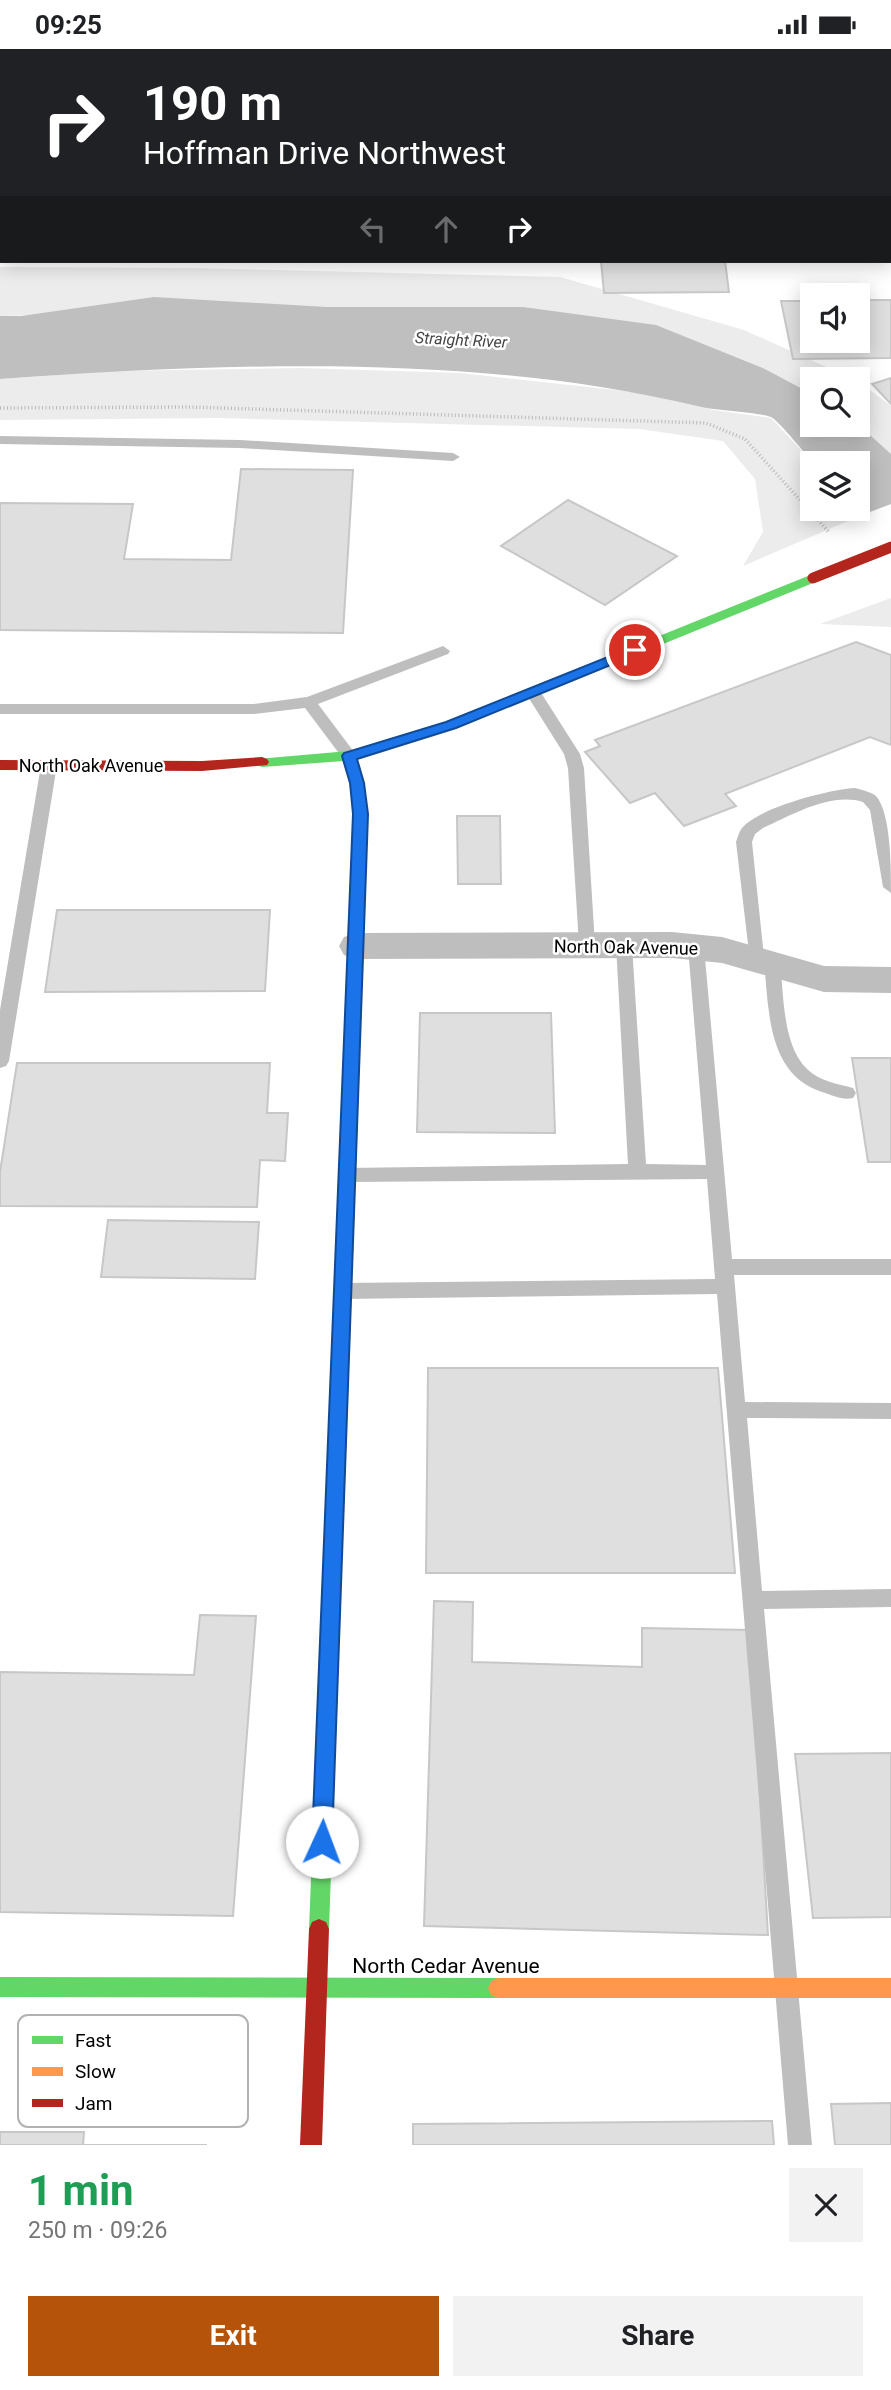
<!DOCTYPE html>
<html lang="en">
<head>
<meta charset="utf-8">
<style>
	:root { --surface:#fff; --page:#f2f2f2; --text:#202124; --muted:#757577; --accent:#b45309 }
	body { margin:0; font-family:Roboto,sans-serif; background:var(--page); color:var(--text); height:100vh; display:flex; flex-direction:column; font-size:26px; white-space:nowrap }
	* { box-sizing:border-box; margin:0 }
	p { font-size:23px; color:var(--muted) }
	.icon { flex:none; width:38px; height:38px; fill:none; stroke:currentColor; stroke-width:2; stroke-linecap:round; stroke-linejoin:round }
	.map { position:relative; height:2096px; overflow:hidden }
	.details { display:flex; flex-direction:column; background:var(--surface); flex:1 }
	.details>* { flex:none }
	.hud { position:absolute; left:0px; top:0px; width:892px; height:214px; box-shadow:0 4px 18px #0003; background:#202124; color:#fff; overflow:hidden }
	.controls { position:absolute; left:800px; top:234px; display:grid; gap:14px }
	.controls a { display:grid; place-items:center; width:70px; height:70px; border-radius:0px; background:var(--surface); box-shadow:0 4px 18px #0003; font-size:35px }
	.pin { position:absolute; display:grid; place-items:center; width:60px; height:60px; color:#fff; margin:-30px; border:4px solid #fff; border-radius:50%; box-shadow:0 2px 7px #0007 }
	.me { position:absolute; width:77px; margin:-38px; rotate:2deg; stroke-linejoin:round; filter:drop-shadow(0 0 5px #0008) }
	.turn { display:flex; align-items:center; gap:24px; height:147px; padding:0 28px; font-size:32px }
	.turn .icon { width:91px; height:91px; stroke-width:2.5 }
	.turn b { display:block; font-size:49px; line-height:60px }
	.lanes { display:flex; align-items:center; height:66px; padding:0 28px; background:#0003; justify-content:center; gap:35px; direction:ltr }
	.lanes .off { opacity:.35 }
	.round { display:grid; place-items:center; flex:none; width:74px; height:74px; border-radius:0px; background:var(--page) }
	.summary { display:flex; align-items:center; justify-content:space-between; height:119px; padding:0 28px }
	h1 { font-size:42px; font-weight:700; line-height:52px; color:#1e9e55 }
	.cta { display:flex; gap:14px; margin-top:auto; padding:14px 28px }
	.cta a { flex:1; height:80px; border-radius:0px; background:var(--accent); color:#fff; font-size:28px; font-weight:700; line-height:80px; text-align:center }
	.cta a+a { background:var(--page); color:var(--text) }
	.status { display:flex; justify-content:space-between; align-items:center; height:49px; padding:0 35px; background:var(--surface); direction:ltr }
	.status svg { height:19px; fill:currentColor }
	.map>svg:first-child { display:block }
</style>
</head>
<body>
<div class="status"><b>09:25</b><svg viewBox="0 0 49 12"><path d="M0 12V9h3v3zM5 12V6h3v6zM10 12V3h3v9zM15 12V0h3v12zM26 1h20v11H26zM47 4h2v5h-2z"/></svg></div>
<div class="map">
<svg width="891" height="2096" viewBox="0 0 891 2096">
	<rect width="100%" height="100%" fill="#fff"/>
	<g fill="#ececec">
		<polygon points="0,218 190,219 560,228 744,281 855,331 812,331 812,345 765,320 687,289 523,258 327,258 0,267"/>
		<polygon points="301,319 460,324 643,344 713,361 771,369 814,415 812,415 812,460 857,460 862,466 743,517 763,483 755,430 723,392 639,380 218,369 0,371 0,330 115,322"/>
		<polygon points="858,332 891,357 891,405 858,375"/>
		<polygon points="891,549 891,578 820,575"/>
	</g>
	<path fill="#bfbfbf" d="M154,248L327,258H523L656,276L765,320L812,345V376L858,375L891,405V455L862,466L857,460L858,415H814C806,406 780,373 771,368C758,363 715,362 697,357C477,304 225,314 0,330V267H21Z"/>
	<g fill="#dfdfdf" stroke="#c7c7c7" stroke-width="2">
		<polygon points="601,212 725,212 729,243 604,244"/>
		<polygon points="858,251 891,251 891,309 793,310 781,252 812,252 812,292 858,292"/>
		<polygon points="891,329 891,355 872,335"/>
		<polygon points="241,420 353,421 343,584 0,581 0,454 133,455 124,510 231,511"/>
		<polygon points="568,451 677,507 605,556 501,497"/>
		<polygon points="856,593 891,606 891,696 870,688 725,745 736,757 684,777 655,744 630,754 585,703 600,697 595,691"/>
		<polygon points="457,767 500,767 501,835 458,835"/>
		<polygon points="57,861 270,861 265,942 45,943"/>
		<polygon points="420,964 551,964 555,1084 417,1083"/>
		<polygon points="852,1009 891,1009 891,1113 868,1113"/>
		<polygon points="17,1014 270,1014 267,1064 288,1064 285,1112 260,1111 257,1158 0,1157 0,1123"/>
		<polygon points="108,1171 259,1173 255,1230 101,1228"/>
		<polygon points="428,1319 718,1319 735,1524 426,1524"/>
		<polygon points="434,1552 473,1553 472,1613 642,1618 642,1579 750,1581 768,1886 424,1877"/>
		<polygon points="200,1566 256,1567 233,1867 0,1863 0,1623 194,1626"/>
		<polygon points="891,1704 891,1868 813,1869 795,1705"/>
		<polygon points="891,2054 891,2096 835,2096 831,2055"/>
		<polygon points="772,2072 774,2096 413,2096 413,2075"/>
		<polygon points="0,2083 84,2083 83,2096 207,2096 0,2096"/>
	</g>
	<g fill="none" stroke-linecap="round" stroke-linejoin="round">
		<polyline stroke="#b9b9b9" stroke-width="3.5" stroke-dasharray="1 2.5" stroke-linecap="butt" points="0,359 189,358 706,374 745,390 829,483"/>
		<g fill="#bebebe" fill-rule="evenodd">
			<polygon points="0,387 240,391 453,404 460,408 453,412 240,399 0,395"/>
			<polygon points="443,597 450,602 448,605 318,655 357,707 349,712 344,711 305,659 254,665 0,665 0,655 254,655 307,648"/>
			<polygon points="533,638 538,639 580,705 584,719 595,896 587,902 579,896 568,719 564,705 525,643"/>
			<polygon points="49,711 57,716 9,1012 6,1017 0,1019 0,961 41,716"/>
			<path d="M855,739C862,741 871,743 876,747C891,764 891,818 891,844L883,838L870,761L863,753C830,743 792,766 763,779L755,785L752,793L764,908L762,912H750L736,793C738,788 739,782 743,778C759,759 830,740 855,739Z"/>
			<polygon points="624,890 632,896 646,1115 706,1116 688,898 696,892 704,898 732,1210 891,1210 891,1226 734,1226 745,1353 891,1354 891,1370 747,1369 762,1542 891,1540 891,1558 764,1560 812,2096 788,2096 717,1245 343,1250 336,1247 334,1242 336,1237 343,1234 715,1230 707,1130 347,1133 341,1131 338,1126 341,1121 347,1119 628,1115 616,896"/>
			<path d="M772,907L780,913C784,945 782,996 807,1020C819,1032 838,1035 853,1039L856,1044L853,1049C843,1052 832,1046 822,1043C767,1025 769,961 764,913Z"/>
		</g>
		<g fill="#bebebe" fill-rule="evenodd">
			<rect x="343" y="0" width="24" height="2"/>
			<polygon points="672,883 722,888 824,917 891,918 891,944 824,943 722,914 672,909 356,910 344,906 339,897 344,888 356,884"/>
		</g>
		<g fill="#63d668" fill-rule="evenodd">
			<polygon points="207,0 227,0 228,2 208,2"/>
			<polygon points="813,525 819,529 818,532 456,679 357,709 364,734 368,765 355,1149 353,1154 341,1154 339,1149 354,765 350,734 344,712 262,718 257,716 255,713 257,710 349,702 446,673"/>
			<polygon points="337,1395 343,1398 346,1403 329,1880 326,1887 319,1890 312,1887 309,1880 328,1403 331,1398"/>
			<polygon points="0,1928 498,1929 505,1932 508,1939 505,1946 498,1949 0,1948"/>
		</g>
		<g fill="#ff974d" fill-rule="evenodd">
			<polygon points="347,1143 353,1144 355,1149 346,1403 343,1408 337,1411 331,1408 328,1403 339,1149 341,1144"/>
			<polygon points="498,1929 891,1929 891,1949 498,1949 491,1946 488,1939 491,1932"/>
		</g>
		<g fill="#b3261e" fill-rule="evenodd">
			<polygon points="262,708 267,710 269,713 267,716 202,722 0,721 0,711 202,712"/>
			<polygon points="319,1870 326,1873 329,1880 322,2096 300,2096 309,1880 312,1873"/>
		</g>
		<polyline stroke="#b3261e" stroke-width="11" points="813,529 891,498"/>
	</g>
	<polygon fill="#1a73e8" stroke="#114b97" stroke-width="2" points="635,597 642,601 640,604 456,679 357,710 364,734 368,765 332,1793 329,1800 322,1802 315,1800 312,1793 353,765 350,734 342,707 344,704 446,673"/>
	<g text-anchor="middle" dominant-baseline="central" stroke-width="5" stroke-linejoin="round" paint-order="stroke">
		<g font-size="16" font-style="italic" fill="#444" stroke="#fff">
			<text transform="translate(461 291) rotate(3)">Straight River</text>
		</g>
		<g font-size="18" fill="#000" stroke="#fff">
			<text x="91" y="716">North Oak Avenue</text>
			<text transform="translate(626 898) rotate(1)">North Oak Avenue</text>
		</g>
		<g font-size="21" fill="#000" stroke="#fff">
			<text x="446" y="1917">North Cedar Avenue</text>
		</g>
	</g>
	<rect x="18" y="1966" width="230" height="112" rx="10" fill="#fff" stroke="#b2b2b2" stroke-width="2"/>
	<rect x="32" y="1987" width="31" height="8" fill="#63d668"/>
	<rect x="32" y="2018" width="31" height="9" fill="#ff974d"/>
	<rect x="32" y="2050" width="31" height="8" fill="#b3261e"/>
	<g font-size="19" fill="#000">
		<text x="75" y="1998">Fast</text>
		<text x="75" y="2029">Slow</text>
		<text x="75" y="2061">Jam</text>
	</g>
</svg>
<div class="controls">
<a><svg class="icon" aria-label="sound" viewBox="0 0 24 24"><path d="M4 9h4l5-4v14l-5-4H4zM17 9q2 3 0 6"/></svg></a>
<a><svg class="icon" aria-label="search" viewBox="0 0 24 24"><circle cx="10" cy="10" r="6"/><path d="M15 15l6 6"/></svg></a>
<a><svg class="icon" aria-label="layers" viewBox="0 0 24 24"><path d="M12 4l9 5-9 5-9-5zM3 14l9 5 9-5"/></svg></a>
</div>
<div class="pin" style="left:635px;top:601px;background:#d93025"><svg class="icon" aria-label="arrive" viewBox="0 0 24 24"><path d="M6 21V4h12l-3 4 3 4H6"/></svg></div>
<svg class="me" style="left:322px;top:1793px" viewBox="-20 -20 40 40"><circle r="19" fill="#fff"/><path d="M0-13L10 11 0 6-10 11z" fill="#1a73e8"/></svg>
<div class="hud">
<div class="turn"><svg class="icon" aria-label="right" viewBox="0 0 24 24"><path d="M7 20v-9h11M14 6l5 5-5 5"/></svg><div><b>190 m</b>Hoffman Drive Northwest</div></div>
<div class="lanes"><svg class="icon off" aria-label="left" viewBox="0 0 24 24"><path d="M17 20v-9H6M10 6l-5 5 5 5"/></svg><svg class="icon off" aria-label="ahead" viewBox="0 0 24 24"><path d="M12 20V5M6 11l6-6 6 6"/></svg><svg class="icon" aria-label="right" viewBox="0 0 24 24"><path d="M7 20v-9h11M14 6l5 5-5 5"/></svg></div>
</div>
</div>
<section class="details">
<div class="summary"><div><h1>1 min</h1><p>250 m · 09:26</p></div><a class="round"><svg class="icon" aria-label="close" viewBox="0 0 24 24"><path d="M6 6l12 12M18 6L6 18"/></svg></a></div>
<div class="cta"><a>Exit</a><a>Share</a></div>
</section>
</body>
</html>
